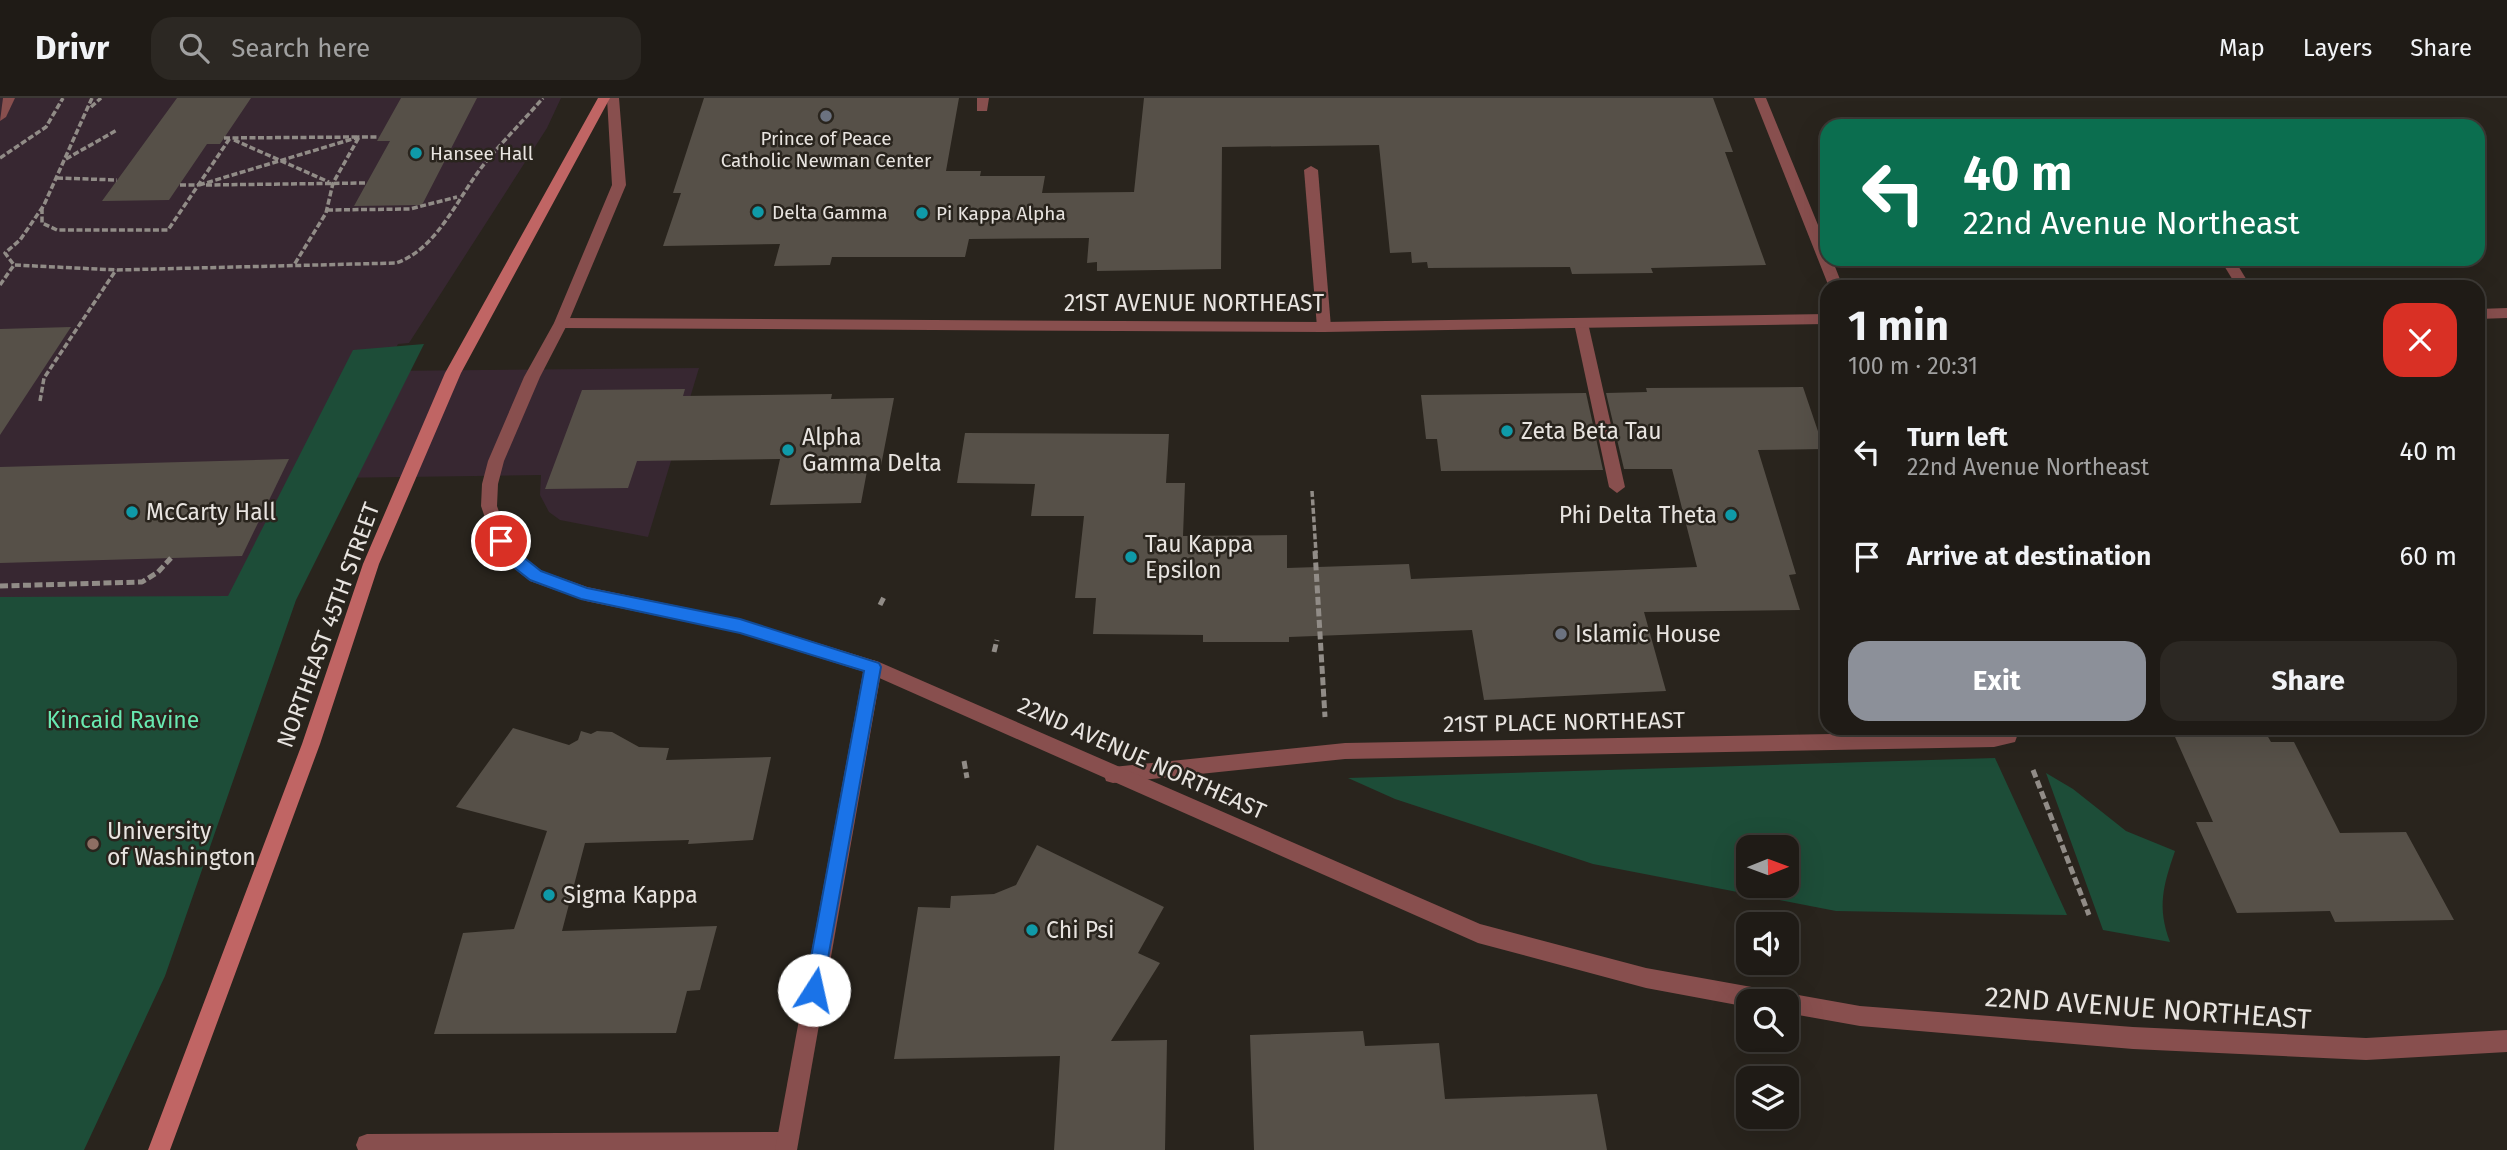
<!DOCTYPE html>
<html lang="en">
<head>
<meta charset="utf-8">
<style>
	:root { --surface:#1f1b16; --page:#2c2823; --text:#f1f3f6; --muted:#a1a1a1; --line:#3c3935; --accent:#8c9099 }
	body { margin:0; font-family:"Fira Sans",sans-serif; background:var(--page); color:var(--text); height:100vh; display:flex; flex-direction:column; font-size:26px; white-space:nowrap }
	* { box-sizing:border-box; margin:0 }
	p { font-size:23px; color:var(--muted) }
	.icon { flex:none; width:38px; height:38px; fill:none; stroke:currentColor; stroke-width:2; stroke-linecap:round; stroke-linejoin:round }
	.map { position:relative; flex:1; overflow:hidden }
	.sheet { position:absolute; left:1820px; top:182px; width:665px; height:455px; display:flex; flex-direction:column; background:var(--surface); border-radius:21px; box-shadow:0 7px 28px #0002,0 0 0 2px var(--line) }
	.sheet>* { flex:none }
	.banner { position:absolute; left:1820px; top:21px; width:665px; height:147px; border-radius:21px; box-shadow:0 7px 28px #0002,0 0 0 2px var(--line); background:#0b6e4f; color:#fff; overflow:hidden }
	.needle { width:46px; rotate:89deg }
	.buttons { position:absolute; left:1736px; top:737px; display:grid; gap:14px }
	.buttons a { display:grid; place-items:center; width:63px; height:63px; border-radius:14px; background:var(--surface); box-shadow:0 7px 28px #0002,0 0 0 2px var(--line); font-size:35px }
	.pin { position:absolute; display:grid; place-items:center; width:60px; height:60px; color:#fff; margin:-30px; border:4px solid #fff; border-radius:50%; box-shadow:0 2px 7px #0007 }
	.me { position:absolute; width:77px; margin:-38px; rotate:10deg; stroke-linejoin:round; filter:drop-shadow(0 0 5px #0008) }
	.turn { display:flex; align-items:center; gap:24px; height:147px; padding:0 28px; font-size:32px }
	.turn .icon { width:91px; height:91px; stroke-width:2.5 }
	.turn b { display:block; font-size:49px; line-height:60px }
	.round { display:grid; place-items:center; flex:none; width:74px; height:74px; border-radius:21px; background:var(--page) }
	.headline { display:flex; align-items:center; justify-content:space-between; height:119px; padding:0 28px }
	h1 { font-size:42px; font-weight:700; line-height:52px }
	.button { display:flex; gap:14px; margin-top:auto; padding:14px 28px }
	.button a { flex:1; height:80px; border-radius:21px; background:var(--accent); color:#fff; font-size:28px; font-weight:700; line-height:80px; text-align:center }
	.button a+a { background:var(--page); color:var(--text) }
	ul { padding:0; list-style:none }
	li { display:flex; align-items:center; gap:21px; height:105px; padding:0 28px }
	li div { flex:1 }
	li b { display:block; font-size:26px }
	li em { font-style:normal }
	header { display:flex; align-items:center; gap:42px; box-sizing:border-box; height:98px; padding:0 35px; background:var(--surface); border-bottom:2px solid var(--line) }
	header strong { font-size:33px }
	nav { display:flex; gap:38px; margin-inline-start:auto; font-size:24px }
	.search { width:490px; height:63px; background:var(--page); display:flex; align-items:center; gap:18px; box-sizing:border-box; padding:0 24px; border-radius:21px; color:var(--muted); font-size:26px }
	.map>svg:first-child { display:block }
</style>
</head>
<body>
<header>
<strong>Drivr</strong>
<div class="search"><svg class="icon" aria-label="search" viewBox="0 0 24 24"><circle cx="10" cy="10" r="6"/><path d="M15 15l6 6"/></svg>Search here</div>
<nav><a>Map</a><a>Layers</a><a>Share</a></nav>
</header>
<div class="map">
<svg width="2507" height="1052" viewBox="0 0 2507 1052">
	<rect width="100%" height="100%" fill="#29241d"/>
	<polygon fill="#372731" points="0,0 561,0 547,30 409,245 398,246 384,273 699,270 648,439 560,422 549,414 540,397 541,377 331,380 0,1052"/>
	<g fill="#1d4d38" fill-rule="evenodd">
		<polygon points="424,246 296,502 165,878 84,1052 0,1052 0,499 228,498 353,252"/>
		<path d="M1995,660L2067,817L1836,813L1593,766L1395,701L1348,680ZM1748,749H1787V788H1748Z"/>
		<path d="M2046,675L2073,691L2126,733L2175,753C2163,788 2157,809 2170,844L2103,832Z"/>
	</g>
	<g fill="#565048">
		<polygon points="177,0 251,0 220,46 207,46 169,102 102,103"/>
		<polygon points="401,0 477,0 422,107 354,108 390,43 377,43"/>
		<polygon points="704,0 959,0 946,73 981,73 980,78 1045,78 1042,95 1134,94 1144,0 1713,0 1733,54 1725,54 1766,167 1651,170 1653,175 1572,176 1570,169 1428,170 1427,164 1412,165 1411,154 1390,155 1379,47 1222,49 1221,171 1097,173 1097,164 1087,165 1089,140 969,141 965,159 832,159 830,167 774,168 780,146 663,148 681,95 673,95"/>
		<polygon points="71,229 0,337 0,231"/>
		<polygon points="1803,289 1824,351 1758,352 1796,476 1789,477 1800,512 1644,514 1666,593 1484,602 1472,532 1289,539 1289,544 1203,544 1203,537 1093,536 1096,500 1075,500 1084,418 1031,418 1035,386 957,385 965,335 1169,336 1166,385 1185,385 1183,438 1287,437 1287,470 1409,466 1411,481 1697,469 1672,371 1624,371 1606,295 1647,294 1646,290"/>
		<polygon points="685,291 683,298 832,296 831,301 894,300 880,373 867,373 861,405 770,407 780,361 637,363 628,390 545,391 582,292"/>
		<polygon points="1586,295 1603,372 1441,373 1437,341 1426,341 1421,297"/>
		<polygon points="289,361 242,458 0,465 0,369"/>
		<polygon points="513,630 569,647 578,642 581,633 591,636 597,633 612,634 639,649 669,650 666,662 771,659 753,742 688,746 689,742 585,745 562,833 717,828 700,892 687,893 676,935 434,936 463,835 514,831 547,733 456,709"/>
		<polygon points="2171,630 2263,630 2271,644 2294,644 2340,735 2406,734 2454,822 2335,824 2330,813 2237,815 2196,724 2213,724"/>
		<polygon points="1037,747 1164,809 1138,855 1160,865 1111,943 1167,942 1165,1052 1054,1052 1060,958 894,961 918,809 950,810 951,798 994,796 1016,787"/>
		<polygon points="1363,933 1365,948 1439,945 1445,1001 1597,996 1607,1052 1254,1052 1250,937"/>
	</g>
	<g fill="none" stroke-linecap="round" stroke-linejoin="round">
		<g stroke="#918c87" stroke-width="3.5" stroke-dasharray="6 2.5" stroke-linecap="butt">
			<path d="M92,0L44,107L20,142L5,155L14,167L117,172L396,165C438,151 458,98 485,65C503,43 524,22 543,0"/>
			<polyline points="91,9 101,0"/>
			<polyline points="224,40 359,39 333,85 326,115 294,167"/>
			<polyline points="234,42 329,84"/>
			<polyline points="0,60 46,29 63,0"/>
			<polyline points="66,61 117,32"/>
			<polyline points="57,80 117,82"/>
			<polyline points="180,87 198,87"/>
			<polyline points="199,87 359,39 379,39"/>
			<polyline points="206,87 366,85"/>
			<polyline points="42,110 42,125 57,132 168,132 230,40"/>
			<polyline points="327,112 410,111 457,99"/>
			<polyline points="0,187 14,167"/>
			<polyline points="40,303 44,280 116,172"/>
			<polyline points="1312,393 1316,455"/>
		</g>
		<g stroke="#918c87" stroke-width="5" stroke-dasharray="8 3.5" stroke-linecap="butt">
			<polyline points="1315,453 1325,619"/>
			<polyline points="0,488 142,484 158,474 171,460"/>
			<polyline points="880,507 885,497"/>
			<polyline points="994,554 997,542"/>
			<polyline points="964,663 967,680"/>
			<polyline points="2033,672 2089,817"/>
		</g>
		<g fill="#884f4e" fill-rule="evenodd">
			<polygon points="977,0 989,0 987,13 977,13"/>
			<polygon points="1311,68 1318,72 1331,229 1324,234 1317,229 1304,72"/>
			<polygon points="2220,161 2234,161 2251,189 2237,189"/>
			<polygon points="1581,220 1588,225 1625,389 1617,395 1609,389 1574,225"/>
			<polygon points="787,1034 795,1037 798,1045 795,1052 358,1052 356,1047 359,1039 367,1036"/>
		</g>
		<polygon fill="#884f4e" fill-rule="evenodd" points="3,0 15,0 6,19 0,23"/>
		<g fill="#884f4e" fill-rule="evenodd">
			<polygon points="1754,0 1766,0 1827,149 1827,161 1832,161 1843,189 1829,189"/>
			<polygon points="2507,210 2507,220 2478,221 2478,211"/>
			<polygon points="1827,216 1827,226 1324,234 561,230 554,225 561,220 1324,224"/>
			<polygon points="873,562 879,564 882,569 797,1052 775,1052 864,569 867,564"/>
			<polygon points="2002,630 2020,630 2015,644 1994,649 1345,661 1113,685 1106,683 1104,677 1106,671 1113,669 1345,645 1994,633"/>
		</g>
		<polygon fill="#884f4e" fill-rule="evenodd" points="607,0 619,0 626,87 568,225 540,279 504,363 498,386 497,408 508,440 523,458 542,473 587,489 740,521 879,564 1480,826 1646,870 1774,893 1782,897 1787,895 1860,908 2133,929 2366,940 2507,932 2507,954 2366,962 2133,951 1860,928 1787,915 1787,903 1748,903 1748,909 1646,890 1478,845 868,575 740,535 586,503 530,483 511,468 493,443 481,408 482,386 488,363 524,279 554,225 612,87"/>
		<polygon fill="#c06564" fill-rule="evenodd" points="598,0 610,0 461,275 379,466 320,646 170,1052 148,1052 302,646 363,466 445,275"/>
	</g>
	<polygon fill="#1a73e8" stroke="#114b97" stroke-width="2" points="501,437 507,439 522,458 541,473 587,490 740,521 879,565 881,569 821,899 814,901 808,899 805,892 864,573 740,535 581,501 530,482 511,467 494,443 496,439"/>
	<g fill="#6b7280" stroke="#29241d" stroke-width="2.5">
		<circle cx="826" cy="18" r="7"/>
		<circle cx="1561" cy="536" r="7"/>
	</g>
	<g fill="#0f9aa8" stroke="#29241d" stroke-width="2.5">
		<circle cx="416" cy="55" r="7"/>
		<circle cx="758" cy="114" r="7"/>
		<circle cx="922" cy="115" r="7"/>
		<circle cx="1507" cy="333" r="7"/>
		<circle cx="788" cy="352" r="7"/>
		<circle cx="132" cy="414" r="7"/>
		<circle cx="1731" cy="417" r="7"/>
		<circle cx="1131" cy="459" r="7"/>
		<circle cx="549" cy="797" r="7"/>
		<circle cx="1032" cy="832" r="7"/>
	</g>
	<circle fill="#8d6e63" stroke="#29241d" stroke-width="2.5" cx="93" cy="746" r="7"/>
	<g text-anchor="middle" dominant-baseline="central" stroke-width="5" stroke-linejoin="round" paint-order="stroke">
		<g font-size="19" fill="#e8e4e0" stroke="#29241d" text-anchor="start">
			<text x="826" y="40" text-anchor="middle">Prince of Peace<tspan x="826" dy="22">Catholic Newman Center</tspan></text>
			<text x="430" y="55">Hansee Hall</text>
			<text x="772" y="114">Delta Gamma</text>
			<text x="936" y="115">Pi Kappa Alpha</text>
		</g>
		<g font-size="23" fill="#e8e4e0" stroke="#29241d">
			<text x="1194" y="205">21ST AVENUE NORTHEAST</text>
			<text transform="translate(328 527) rotate(-70)">NORTHEAST 45TH STREET</text>
			<text transform="translate(1564 624) rotate(-1)">21ST PLACE NORTHEAST</text>
			<text transform="translate(1142 660) rotate(24)">22ND AVENUE NORTHEAST</text>
		</g>
		<g font-size="23" fill="#e8e4e0" stroke="#29241d" text-anchor="start">
			<text x="1521" y="333">Zeta Beta Tau</text>
			<text x="802" y="339">Alpha<tspan x="802" dy="26">Gamma Delta</tspan></text>
			<text x="146" y="414">McCarty Hall</text>
			<text x="1717" y="417" text-anchor="end">Phi Delta Theta</text>
			<text x="1145" y="446">Tau Kappa<tspan x="1145" dy="26">Epsilon</tspan></text>
			<text x="1575" y="536">Islamic House</text>
			<text x="107" y="733">University<tspan x="107" dy="26">of Washington</tspan></text>
			<text x="563" y="797">Sigma Kappa</text>
			<text x="1046" y="832">Chi Psi</text>
		</g>
		<g font-size="23" fill="#68e9b1" stroke="#29241d">
			<text x="123" y="622">Kincaid Ravine</text>
		</g>
		<g font-size="28" fill="#e8e4e0" stroke="#29241d">
			<text transform="translate(2148 910) rotate(4)">22ND AVENUE NORTHEAST</text>
		</g>
	</g>
</svg>
<div class="buttons">
<a><svg class="needle" viewBox="-14 -14 28 28"><path d="M0-13l5 13h-10z" fill="#e53935"/><path d="M0 13l5-13h-10z" fill="#a1a1a1"/></svg></a>
<a><svg class="icon" aria-label="sound" viewBox="0 0 24 24"><path d="M4 9h4l5-4v14l-5-4H4zM17 9q2 3 0 6"/></svg></a>
<a><svg class="icon" aria-label="search" viewBox="0 0 24 24"><circle cx="10" cy="10" r="6"/><path d="M15 15l6 6"/></svg></a>
<a><svg class="icon" aria-label="layers" viewBox="0 0 24 24"><path d="M12 4l9 5-9 5-9-5zM3 14l9 5 9-5"/></svg></a>
</div>
<div class="pin" style="left:501px;top:443px;background:#d93025"><svg class="icon" aria-label="arrive" viewBox="0 0 24 24"><path d="M6 21V4h12l-3 4 3 4H6"/></svg></div>
<svg class="me" style="left:814px;top:892px" viewBox="-20 -20 40 40"><circle r="19" fill="#fff"/><path d="M0-13L10 11 0 6-10 11z" fill="#1a73e8"/></svg>
<div class="banner">
<div class="turn"><svg class="icon" aria-label="left" viewBox="0 0 24 24"><path d="M17 20v-9H6M10 6l-5 5 5 5"/></svg><div><b>40 m</b>22nd Avenue Northeast</div></div>
</div>
<section class="sheet">
<div class="headline"><div><h1>1 min</h1><p>100 m · 20:31</p></div><a class="round" style="background:#d93025;color:#fff"><svg class="icon" aria-label="close" viewBox="0 0 24 24"><path d="M6 6l12 12M18 6L6 18"/></svg></a></div>
<ul>
<li><svg class="icon" aria-label="left" viewBox="0 0 24 24"><path d="M17 20v-9H6M10 6l-5 5 5 5"/></svg><div><b>Turn left</b><p>22nd Avenue Northeast</p></div><em>40 m</em></li>
<li><svg class="icon" aria-label="arrive" viewBox="0 0 24 24"><path d="M6 21V4h12l-3 4 3 4H6"/></svg><div><b>Arrive at destination</b></div><em>60 m</em></li>
</ul>
<div class="button"><a>Exit</a><a>Share</a></div>
</section>
</div>
</body>
</html>
